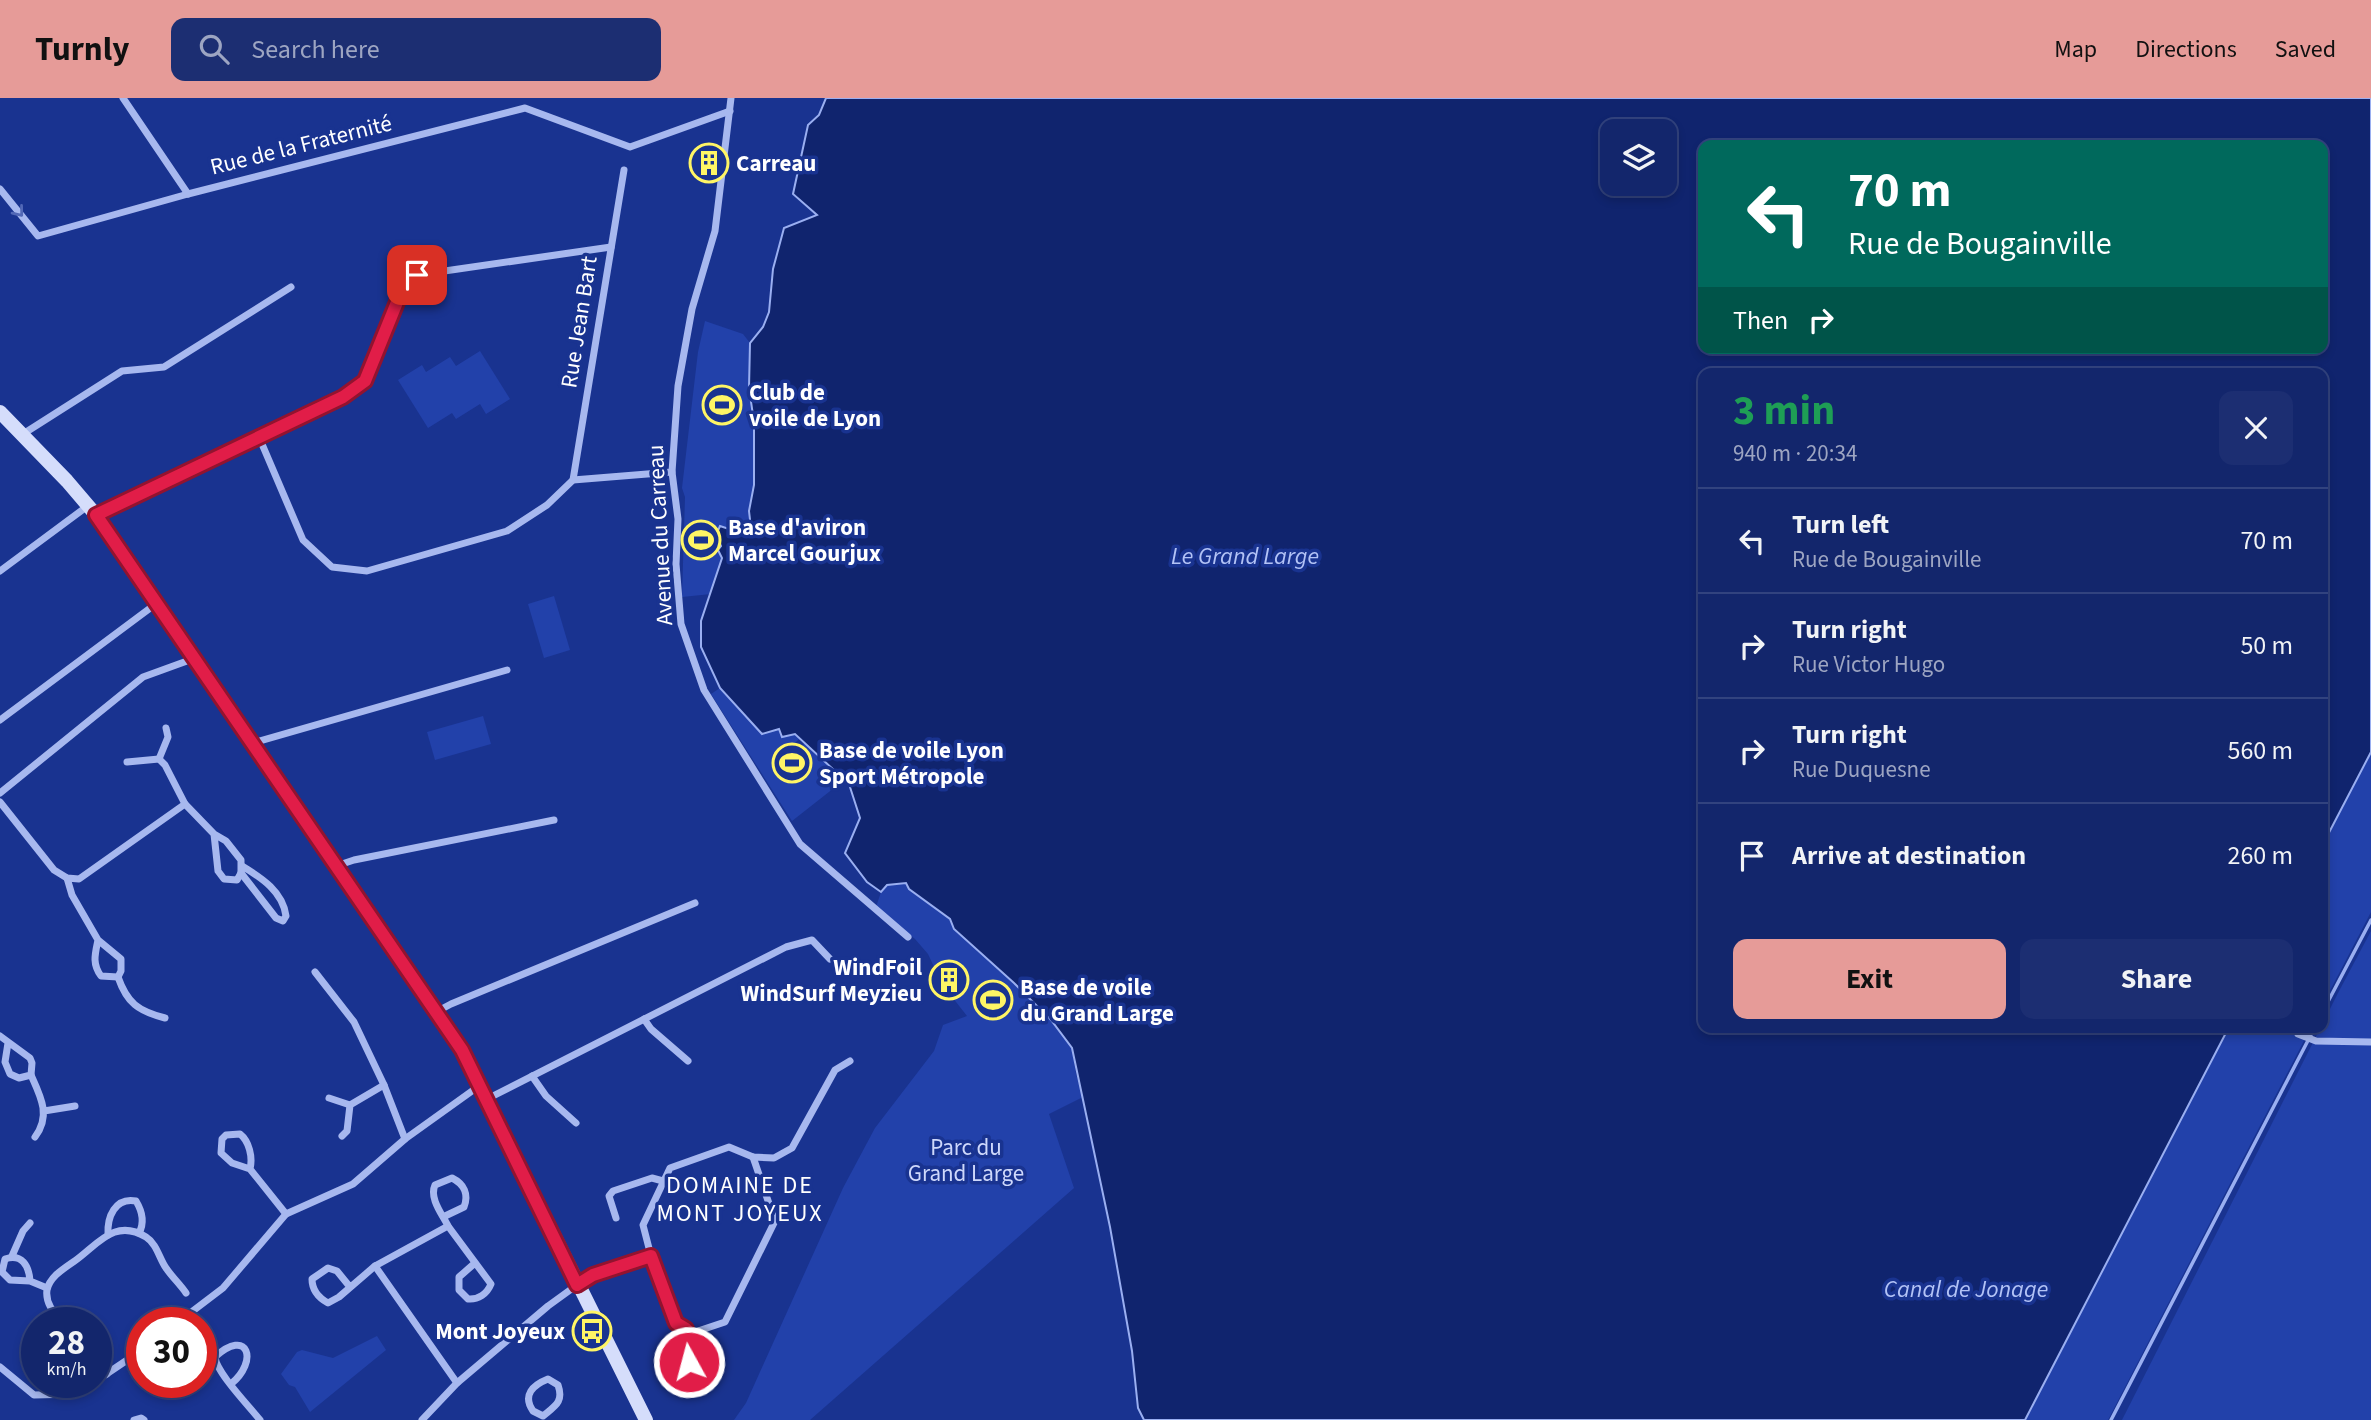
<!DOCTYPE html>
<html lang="en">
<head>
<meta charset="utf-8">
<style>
	:root { --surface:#13266c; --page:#1c2e72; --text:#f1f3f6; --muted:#9da5c2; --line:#32437f; --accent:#e69b98 }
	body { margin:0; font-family:"Source Sans 3",sans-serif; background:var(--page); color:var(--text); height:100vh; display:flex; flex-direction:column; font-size:26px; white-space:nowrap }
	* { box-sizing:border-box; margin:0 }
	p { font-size:23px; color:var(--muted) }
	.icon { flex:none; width:38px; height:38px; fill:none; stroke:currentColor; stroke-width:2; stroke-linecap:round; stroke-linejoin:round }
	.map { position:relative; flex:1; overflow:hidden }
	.details { position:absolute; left:1698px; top:270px; width:630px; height:665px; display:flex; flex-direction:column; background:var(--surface); border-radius:14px; box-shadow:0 4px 10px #0003,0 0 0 2px var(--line) }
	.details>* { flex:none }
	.guide { position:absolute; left:1698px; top:42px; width:630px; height:214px; border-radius:14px; box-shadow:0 4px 10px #0003,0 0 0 2px var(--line); background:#00695c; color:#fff; overflow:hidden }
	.buttons { position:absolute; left:1600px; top:21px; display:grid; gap:14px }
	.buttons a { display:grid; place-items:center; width:77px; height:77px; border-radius:14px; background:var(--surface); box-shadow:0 4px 10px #0003,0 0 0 2px var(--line); font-size:35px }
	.speed { position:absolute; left:21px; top:1209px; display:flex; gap:14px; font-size:35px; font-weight:700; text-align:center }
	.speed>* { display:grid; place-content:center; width:91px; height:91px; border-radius:50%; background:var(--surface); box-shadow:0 4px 10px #0003,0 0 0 2px var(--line); line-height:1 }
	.speed small { font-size:18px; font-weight:400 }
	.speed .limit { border:10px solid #d22; background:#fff; color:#111 }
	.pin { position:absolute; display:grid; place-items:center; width:60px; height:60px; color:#fff; margin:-30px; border-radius:14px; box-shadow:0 4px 10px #0006 }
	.me { position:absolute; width:77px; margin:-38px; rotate:353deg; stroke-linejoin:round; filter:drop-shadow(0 0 5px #0008) }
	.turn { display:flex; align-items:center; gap:24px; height:147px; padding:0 35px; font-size:32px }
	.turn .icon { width:91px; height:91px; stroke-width:2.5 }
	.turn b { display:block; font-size:49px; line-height:60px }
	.then { display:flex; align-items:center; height:66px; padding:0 35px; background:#0003; gap:14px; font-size:26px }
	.round { display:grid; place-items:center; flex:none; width:74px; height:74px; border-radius:14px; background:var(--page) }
	.overview { display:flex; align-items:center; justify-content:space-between; height:119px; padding:0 35px }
	h1 { font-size:42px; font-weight:700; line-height:52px; color:#1e9e55 }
	.button { display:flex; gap:14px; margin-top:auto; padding:14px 35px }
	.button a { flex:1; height:80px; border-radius:14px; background:var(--accent); color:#111; font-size:28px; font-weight:700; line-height:80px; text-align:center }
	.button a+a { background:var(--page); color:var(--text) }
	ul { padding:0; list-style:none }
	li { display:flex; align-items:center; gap:21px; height:105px; padding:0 35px; border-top:2px solid var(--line) }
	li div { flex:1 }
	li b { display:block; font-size:26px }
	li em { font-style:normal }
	header { display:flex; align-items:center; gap:42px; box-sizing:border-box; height:98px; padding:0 35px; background:var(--accent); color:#111 }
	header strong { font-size:33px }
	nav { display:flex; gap:38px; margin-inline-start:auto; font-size:24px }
	.search { width:490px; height:63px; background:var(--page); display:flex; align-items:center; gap:18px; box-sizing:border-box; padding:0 24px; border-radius:14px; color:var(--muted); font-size:26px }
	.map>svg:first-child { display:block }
</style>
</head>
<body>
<header>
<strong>Turnly</strong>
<div class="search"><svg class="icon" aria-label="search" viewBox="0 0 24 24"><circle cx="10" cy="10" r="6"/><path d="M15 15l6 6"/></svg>Search here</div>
<nav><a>Map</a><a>Directions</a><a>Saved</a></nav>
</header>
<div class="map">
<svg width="2371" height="1322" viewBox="0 0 2371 1322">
	<rect width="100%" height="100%" fill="#193390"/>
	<g fill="#2241aa">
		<polygon points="705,223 743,236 750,245 749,290 754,324 754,387 749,413 751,431 732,432 721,428 722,460 711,496 682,499 685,399 682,390 698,254"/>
		<polygon points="480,253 510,301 486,316 480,306 456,321 452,315 428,330 398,282 422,267 426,274 450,259 456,268"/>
		<polygon points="554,498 570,552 544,560 528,506"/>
		<polygon points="720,590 762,636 779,631 782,639 795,636 800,640 792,648 797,653 805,645 842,677 831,686 834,690 792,723 711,596"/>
		<polygon points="483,618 491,646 435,662 427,634"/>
		<polygon points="2371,654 2371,814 2322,908 2322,748"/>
		<polygon points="906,785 909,791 950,821 954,831 1014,885 1051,922 1072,950 1076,976 1083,999 1049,1016 1074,1090 810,1322 734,1322 746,1305 843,1090 875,1030 934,953 943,927 967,918 942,886 928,856 915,841 876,809 881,794 887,787"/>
		<polygon points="2371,833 2371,1322 2122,1322 2338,895"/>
		<polygon points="2228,929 2311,929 2108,1322 2025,1322"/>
		<polygon points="377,1238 386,1252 310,1314 295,1289 289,1287 281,1276 297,1254 302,1252 333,1260"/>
	</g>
	<path fill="#10246e" stroke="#9aaff1" stroke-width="2" fill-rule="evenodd" d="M826,0H2371V654L2322,748V275H1703V929H2229L2025,1322H1144L1138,1310L1132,1253L1110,1129L1072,950L1051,922L1014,885L954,831L950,821L909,791L906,785L887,787L881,794L867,784L845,755L860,720L849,686L795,636L782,639L779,631L762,636L720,590L701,549V523L722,460L718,452L721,448L716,437L720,428L732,432L751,430L749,413L754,387V324L749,290L750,245L763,229L769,214L773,171L784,130L817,117L793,96L808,27L819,17ZM1612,33H1664V86H1612ZM1703,47H2322V250H1703Z"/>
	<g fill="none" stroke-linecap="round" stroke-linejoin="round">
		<g stroke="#9aaff1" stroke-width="3.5">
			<polyline points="2322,915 2371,822"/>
			<polyline points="2111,1322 2315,929"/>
		</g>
		<g stroke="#a7b8ef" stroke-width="7">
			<polyline points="123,0 188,96"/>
			<polyline points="731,0 715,133 692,211 678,288 672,374 678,421 676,466 681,526 704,592 800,746 908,839"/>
			<polyline points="0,91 38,138 188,96 525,10 630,49 730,13"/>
			<polyline points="23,336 122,273 164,269 291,189"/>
			<polyline points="259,339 303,442 332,469 367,473 507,433 547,407 573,382 672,374"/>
			<polyline points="573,382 624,72"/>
			<polyline points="96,417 343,299 365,283 404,187 417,177 611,149"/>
			<polyline points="0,473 89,407"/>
			<polyline points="0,622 157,505"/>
			<polyline points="253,645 507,572"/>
			<polyline points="159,661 168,639 166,630"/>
			<polyline points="0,695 143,579 187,563 193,558"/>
			<polyline points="0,704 54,772 67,780 79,781 185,706 165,667 159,661 127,664"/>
			<polyline points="185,706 214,736 218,773 224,781 237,782 241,775 241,762 226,743 214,736"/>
			<polyline points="336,768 354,762 554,722"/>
			<path d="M241,775L276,820L283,823L286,818C283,794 262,780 242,768"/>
			<path d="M67,780L72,797L98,842C95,856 92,866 101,878L118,879L121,873V861L98,842"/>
			<path d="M118,879C127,905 138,913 165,920"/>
			<polyline points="436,914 451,906 695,805"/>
			<polyline points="644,921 651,931 688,963"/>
			<polyline points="2298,936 2316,943 2371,944"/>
			<polyline points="0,938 30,960 32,965 31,977 19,980 10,976 5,964 8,945"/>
			<path d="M31,977C41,999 51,1018 35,1039"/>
			<polyline points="532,978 546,998 576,1025"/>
			<polyline points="329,1000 350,1007"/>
			<polyline points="487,1001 786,849 812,842 830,861"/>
			<polyline points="44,1013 75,1008"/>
			<polyline points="342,1038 347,1033 350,1007 384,987"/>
			<polyline points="405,1041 479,988"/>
			<path d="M250,1071C253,1059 249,1043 240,1036L226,1037L222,1041L221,1055L232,1065L250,1071L286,1116"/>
			<path d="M443,1119L464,1109C469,1096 464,1086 452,1080L435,1087C429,1100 442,1116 448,1128"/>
			<polyline points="616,1120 609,1098 613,1093 652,1080 663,1083"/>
			<path d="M108,1137C107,1119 115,1099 136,1103C142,1113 145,1124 139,1135"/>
			<polyline points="12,1158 23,1133 30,1125"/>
			<polyline points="651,1158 676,1225 692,1235 725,1224 775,1123 753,1059"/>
			<path d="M30,1183C29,1168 22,1155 5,1161L2,1174L10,1182L30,1183L47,1190"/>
			<path d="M350,1189L337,1173L328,1170L312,1181C312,1192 319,1200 328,1205L339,1199L375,1168"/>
			<path d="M63,1225C55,1216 45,1206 47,1192C50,1178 65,1170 76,1162C98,1146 115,1120 146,1139C157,1146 159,1160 166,1170C172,1179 180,1186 186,1195"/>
			<polyline points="177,1225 223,1190 286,1116 353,1086 405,1041 384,987 354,924 315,874"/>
			<polyline points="686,1231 683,1239 689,1264 699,1272 706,1291"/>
			<polyline points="96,1262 107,1276"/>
			<polyline points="0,1269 34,1297 76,1296 94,1284"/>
			<path d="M548,1281L558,1287C564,1304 555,1308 543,1318L533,1313C522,1297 533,1287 548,1281Z"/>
			<polyline points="96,1283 142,1252"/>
			<path d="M457,1285L375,1168L448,1128L491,1186C487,1196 478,1202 468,1201L459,1192V1179L475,1165"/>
			<path d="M231,1286C259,1263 248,1229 215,1259C216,1274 249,1308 260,1322"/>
			<polyline points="134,1322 141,1320 144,1322"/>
			<polyline points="422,1322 457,1285 548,1208 577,1187 593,1177 651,1158 643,1127 670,1070 729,1049 753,1059 774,1060 792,1050 835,972 850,963"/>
		</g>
		<polyline stroke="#d5ddfb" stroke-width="14" points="0,314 67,383 96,417 462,952 646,1322"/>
	</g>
	<defs><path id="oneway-chevron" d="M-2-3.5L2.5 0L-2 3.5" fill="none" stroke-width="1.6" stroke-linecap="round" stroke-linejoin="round" transform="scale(1.75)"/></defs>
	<use stroke="#5268b6" href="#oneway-chevron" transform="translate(19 114) rotate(51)"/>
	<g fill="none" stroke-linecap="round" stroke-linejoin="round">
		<defs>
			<polyline id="route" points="417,177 404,187 365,283 343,299 96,417 462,952 577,1187 593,1177 651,1158 676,1225 686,1231 683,1239 689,1264"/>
		</defs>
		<use href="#route" stroke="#92132f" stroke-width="18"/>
		<use href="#route" stroke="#e11d48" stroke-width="12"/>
	</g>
	<defs>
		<symbol id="building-ring" viewBox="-11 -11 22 22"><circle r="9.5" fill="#193390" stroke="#fff565" stroke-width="1.5"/><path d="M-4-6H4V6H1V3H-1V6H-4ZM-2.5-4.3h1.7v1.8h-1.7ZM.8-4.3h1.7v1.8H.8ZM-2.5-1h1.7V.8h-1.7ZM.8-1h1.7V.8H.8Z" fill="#fff565"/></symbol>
		<symbol id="stadium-ring" viewBox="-11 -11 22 22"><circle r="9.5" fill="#193390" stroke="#fff565" stroke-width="1.5"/><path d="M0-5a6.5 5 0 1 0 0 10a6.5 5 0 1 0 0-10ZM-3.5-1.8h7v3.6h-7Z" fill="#fff565"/></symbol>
		<symbol id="bus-ring" viewBox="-11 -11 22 22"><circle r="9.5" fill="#193390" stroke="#fff565" stroke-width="1.5"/><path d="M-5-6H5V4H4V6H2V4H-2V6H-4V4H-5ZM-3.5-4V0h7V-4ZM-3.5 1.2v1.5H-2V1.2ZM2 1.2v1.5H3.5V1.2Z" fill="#fff565"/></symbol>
	</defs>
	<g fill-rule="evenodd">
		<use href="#building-ring" x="687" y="43" width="44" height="44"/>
		<use href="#stadium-ring" x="700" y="285" width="44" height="44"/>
		<use href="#stadium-ring" x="679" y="420" width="44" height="44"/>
		<use href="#stadium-ring" x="770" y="643" width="44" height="44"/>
		<use href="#building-ring" x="927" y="860" width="44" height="44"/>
		<use href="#stadium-ring" x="971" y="880" width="44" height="44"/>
		<use href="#bus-ring" x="570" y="1211" width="44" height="44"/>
	</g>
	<g text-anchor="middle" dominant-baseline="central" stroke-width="7" stroke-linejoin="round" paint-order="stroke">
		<g font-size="23" fill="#fff" stroke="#193390">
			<text transform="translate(301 47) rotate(-14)">Rue de la Fraternité</text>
			<text transform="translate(579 224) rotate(-81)">Rue Jean Bart</text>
			<text transform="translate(660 437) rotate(-93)">Avenue du Carreau</text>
		</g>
		<g font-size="23" font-weight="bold" fill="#fff" stroke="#193390" text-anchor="start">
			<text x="736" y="65">Carreau</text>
			<text x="749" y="294">Club de<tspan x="749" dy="26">voile de Lyon</tspan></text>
			<text x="728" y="429">Base d'aviron<tspan x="728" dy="26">Marcel Gourjux</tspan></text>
			<text x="819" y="652">Base de voile Lyon<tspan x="819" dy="26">Sport Métropole</tspan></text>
			<text x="922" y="869" text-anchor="end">WindFoil<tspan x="922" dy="26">WindSurf Meyzieu</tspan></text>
			<text x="1020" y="889">Base de voile<tspan x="1020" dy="26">du Grand Large</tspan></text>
			<text x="565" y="1233" text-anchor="end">Mont Joyeux</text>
		</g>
		<g font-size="23" fill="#ced8fb" stroke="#193390">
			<text x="966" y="1049">Parc du<tspan x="966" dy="26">Grand Large</tspan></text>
		</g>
		<g font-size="24" font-style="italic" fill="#b3c3f6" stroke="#193390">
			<text x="1245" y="458">Le Grand Large</text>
			<text x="1966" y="1191">Canal de Jonage</text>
		</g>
		<g font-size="24" letter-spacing="2" fill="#fff" stroke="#193390">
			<text x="740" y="1087">DOMAINE DE<tspan x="740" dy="28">MONT JOYEUX</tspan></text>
		</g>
	</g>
</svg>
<div class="buttons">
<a><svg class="icon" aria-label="layers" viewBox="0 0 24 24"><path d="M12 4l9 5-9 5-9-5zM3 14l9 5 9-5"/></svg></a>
</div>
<div class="speed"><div>28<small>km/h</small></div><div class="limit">30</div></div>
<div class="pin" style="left:417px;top:177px;background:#d93025"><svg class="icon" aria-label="arrive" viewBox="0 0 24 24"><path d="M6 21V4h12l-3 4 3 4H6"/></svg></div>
<svg class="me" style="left:689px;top:1264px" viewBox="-20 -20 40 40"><circle r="17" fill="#e11d48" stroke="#fff" stroke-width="3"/><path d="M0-11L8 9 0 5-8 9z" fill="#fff"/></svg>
<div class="guide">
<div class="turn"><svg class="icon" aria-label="left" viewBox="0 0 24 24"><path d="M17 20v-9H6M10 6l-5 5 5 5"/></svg><div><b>70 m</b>Rue de Bougainville</div></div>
<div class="then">Then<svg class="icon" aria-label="right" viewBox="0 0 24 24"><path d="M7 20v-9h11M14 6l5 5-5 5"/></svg></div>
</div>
<section class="details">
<div class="overview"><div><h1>3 min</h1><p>940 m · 20:34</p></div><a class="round"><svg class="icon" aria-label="close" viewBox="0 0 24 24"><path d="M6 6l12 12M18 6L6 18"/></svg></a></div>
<ul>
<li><svg class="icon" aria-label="left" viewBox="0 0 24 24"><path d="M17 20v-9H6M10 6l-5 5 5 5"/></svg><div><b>Turn left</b><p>Rue de Bougainville</p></div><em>70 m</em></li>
<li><svg class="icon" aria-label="right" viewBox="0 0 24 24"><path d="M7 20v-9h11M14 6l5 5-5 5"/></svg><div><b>Turn right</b><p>Rue Victor Hugo</p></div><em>50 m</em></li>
<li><svg class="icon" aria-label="right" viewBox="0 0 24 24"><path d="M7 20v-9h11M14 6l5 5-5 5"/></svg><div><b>Turn right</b><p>Rue Duquesne</p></div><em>560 m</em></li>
<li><svg class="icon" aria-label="arrive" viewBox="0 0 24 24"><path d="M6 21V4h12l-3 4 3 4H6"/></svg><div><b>Arrive at destination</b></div><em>260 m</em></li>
</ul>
<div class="button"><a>Exit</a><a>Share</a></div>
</section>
</div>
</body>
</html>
